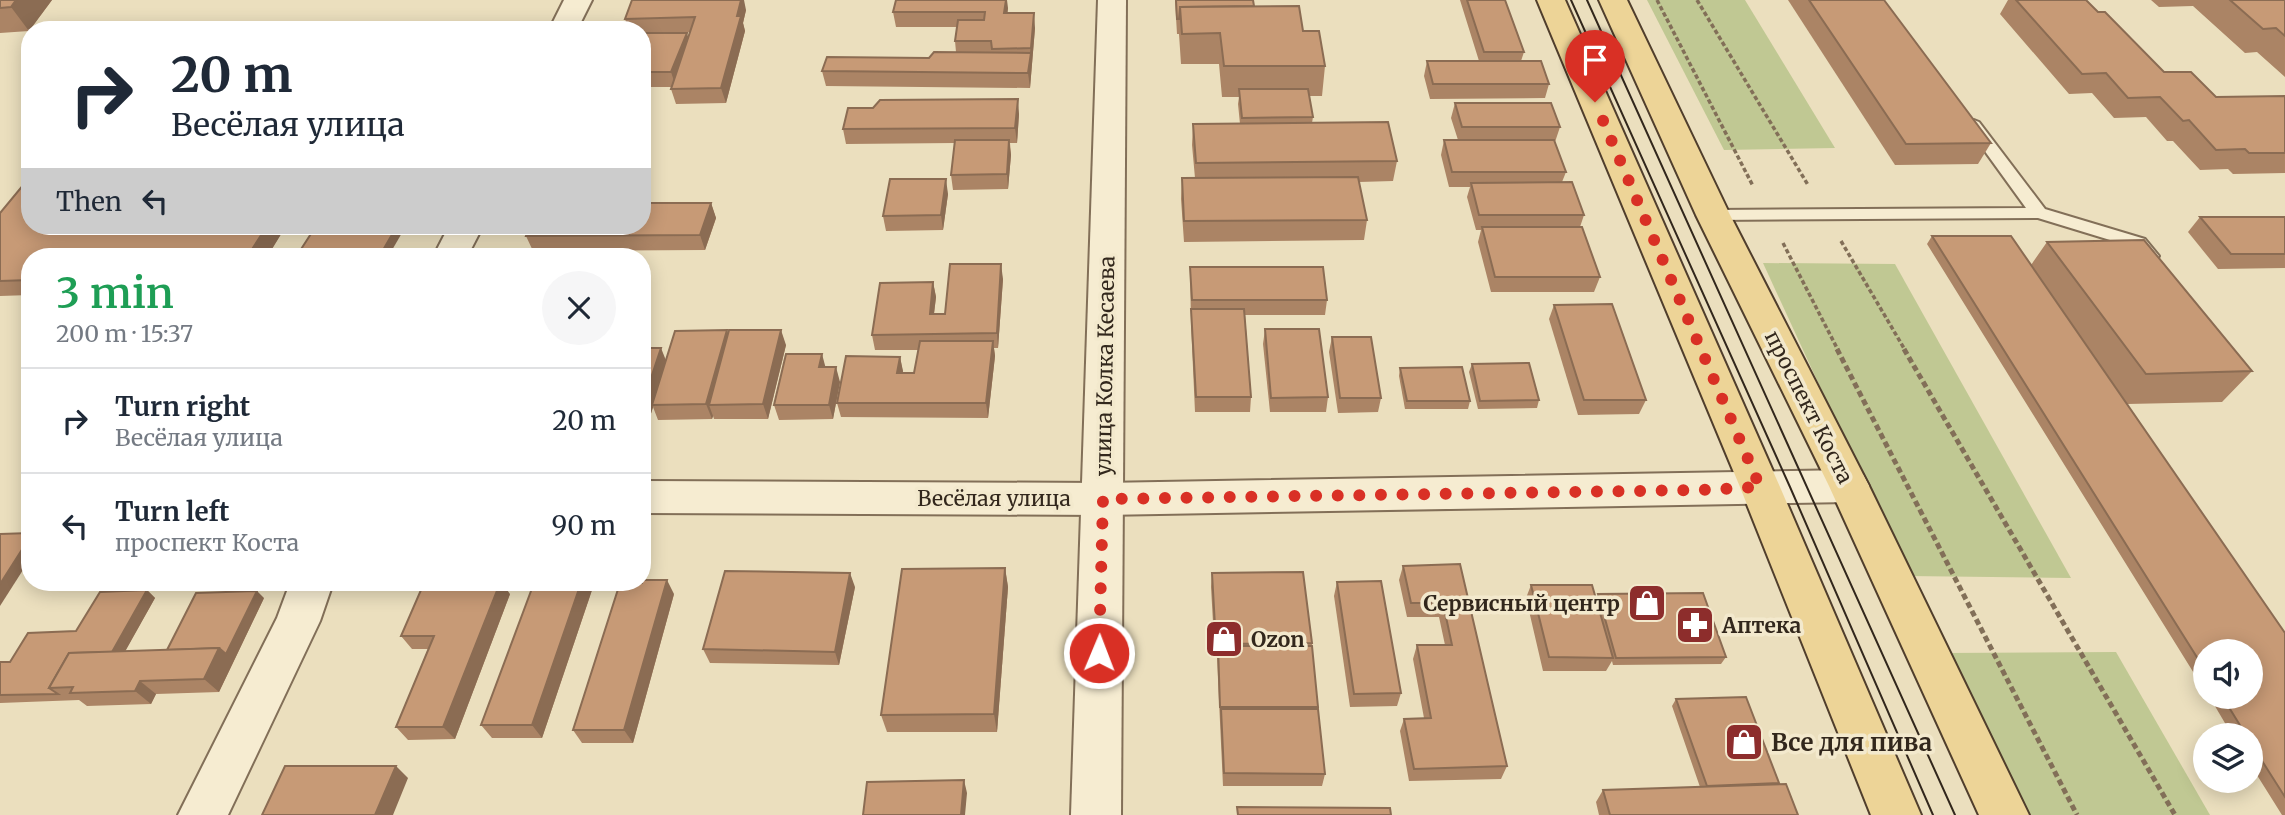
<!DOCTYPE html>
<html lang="en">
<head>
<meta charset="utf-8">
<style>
	:root { --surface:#fff; --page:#f6f6f7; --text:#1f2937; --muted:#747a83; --line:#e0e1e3 }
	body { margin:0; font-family:Merriweather,serif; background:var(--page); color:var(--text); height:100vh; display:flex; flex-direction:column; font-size:26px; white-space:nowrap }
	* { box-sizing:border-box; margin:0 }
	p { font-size:23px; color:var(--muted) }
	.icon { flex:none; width:38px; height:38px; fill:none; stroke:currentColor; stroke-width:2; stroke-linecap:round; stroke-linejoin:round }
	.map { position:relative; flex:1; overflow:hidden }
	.details { position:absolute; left:21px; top:248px; width:630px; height:343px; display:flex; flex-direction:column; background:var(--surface); border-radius:28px; box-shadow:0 4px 18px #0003 }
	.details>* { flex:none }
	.banner { position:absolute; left:21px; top:21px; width:630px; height:214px; border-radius:28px; box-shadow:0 4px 18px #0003; background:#fff; color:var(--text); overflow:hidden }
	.tools { position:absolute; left:2193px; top:639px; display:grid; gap:14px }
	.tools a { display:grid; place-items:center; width:70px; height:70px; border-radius:50%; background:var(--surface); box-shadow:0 4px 18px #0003; font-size:35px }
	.pin { position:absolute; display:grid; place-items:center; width:60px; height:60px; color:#fff; margin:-72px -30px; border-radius:50% 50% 50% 0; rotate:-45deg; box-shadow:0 0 7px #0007 }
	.pin .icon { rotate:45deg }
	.me { position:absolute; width:77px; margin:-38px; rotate:1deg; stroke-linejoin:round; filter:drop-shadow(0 0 5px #0008) }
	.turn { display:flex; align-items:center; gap:24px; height:147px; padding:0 35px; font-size:32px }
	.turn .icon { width:91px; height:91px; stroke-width:2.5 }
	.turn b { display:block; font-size:49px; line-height:60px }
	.then { display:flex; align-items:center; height:66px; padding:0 35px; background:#0003; gap:14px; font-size:26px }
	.round { display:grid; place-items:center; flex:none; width:74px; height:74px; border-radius:37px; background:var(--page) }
	.headline { display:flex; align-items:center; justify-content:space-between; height:119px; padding:0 35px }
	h1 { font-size:42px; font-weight:600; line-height:52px; color:#1e9e55 }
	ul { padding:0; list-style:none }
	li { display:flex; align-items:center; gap:21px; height:105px; padding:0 35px; border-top:2px solid var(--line) }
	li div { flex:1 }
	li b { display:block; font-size:26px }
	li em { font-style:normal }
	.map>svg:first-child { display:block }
</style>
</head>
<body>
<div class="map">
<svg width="2285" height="815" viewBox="0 0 2285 815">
	<rect width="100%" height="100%" fill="#ebdfbe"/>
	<g fill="#c0c893">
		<polygon points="1647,0 1745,0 1835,148 1724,150"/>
		<polygon points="1763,263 1895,264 2071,578 1907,576"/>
		<polygon points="2116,652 2210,815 2021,815 1944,653"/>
	</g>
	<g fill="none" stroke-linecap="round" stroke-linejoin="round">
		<defs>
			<polygon id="service" points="1974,120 1979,122 2045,209 2145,239 2159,256 2156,260 2144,260 2133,247 2038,218 1713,220 1705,215 1713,210 2026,208 1966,125"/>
			<g id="minor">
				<polygon points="1098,0 1126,0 1121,815 1071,815"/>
				<polygon points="290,583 333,583 320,621 228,815 178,815 277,618"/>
			</g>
			<g id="tertiary">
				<polygon points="564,0 592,0 577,30 549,30"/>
				<polygon points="449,226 483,226 467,257 433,257"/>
				<polygon points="1849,470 1863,475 1869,486 1863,497 1849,502 1103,515 642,513 642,481 1103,483"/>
			</g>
			<g id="primary">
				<polygon points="1537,0 1565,0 1780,487 1921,815 1871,815 1740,487"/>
				<polygon points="1599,0 1627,0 1730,215 1869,486 2029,815 1979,815 1829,486 1696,215"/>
			</g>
		</defs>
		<use href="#service" stroke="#826f58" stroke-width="4"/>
		<use href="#minor" stroke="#826f58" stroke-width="4"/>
		<use href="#tertiary" stroke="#826f58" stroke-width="4"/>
		<use href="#primary" stroke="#503e2c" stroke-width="4"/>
		<g stroke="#826f58" stroke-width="3.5" stroke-dasharray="4.5 2.5" stroke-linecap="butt">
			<polyline points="1657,0 1753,186"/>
			<polyline points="1697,0 1808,185"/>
			<polyline points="1841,241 1905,350"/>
			<polyline points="1783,243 1838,350"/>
		</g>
		<g stroke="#826f58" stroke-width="5" stroke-dasharray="6 3.5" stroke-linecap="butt">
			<polyline points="1837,349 2077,815"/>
			<polyline points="1904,349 2175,815"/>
		</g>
		<use href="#service" fill="#f6ecd1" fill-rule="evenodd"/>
		<use href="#minor" fill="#f6ecd1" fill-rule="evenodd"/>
		<use href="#tertiary" fill="#f6ecd1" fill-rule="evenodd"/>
		<use href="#primary" fill="#edd497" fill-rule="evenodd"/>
		<g stroke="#32271c" stroke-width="2">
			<polyline points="1571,0 1790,487 1933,815"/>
			<polyline points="1587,0 1955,815"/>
		</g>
	</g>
	<g fill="#ab8465" fill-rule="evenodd">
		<polygon points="0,0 52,0 29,31 0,33"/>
		<polygon points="1175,0 1253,0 1254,6 1303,31 1325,66 1322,96 1309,96 1313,117 1312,123 1397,161 1393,181 1359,182 1367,220 1364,240 1184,242 1181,199 1182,178 1195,178 1192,145 1193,124 1240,124 1238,104 1239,97 1222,97 1219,64 1181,64 1179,34 1177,34"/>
		<polygon points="1460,0 1505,0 1524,52 1521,61 1549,84 1545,98 1430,99 1424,76 1427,61 1479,61"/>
		<polygon points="1788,0 1884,0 1991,143 1978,164 1895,165"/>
		<polygon points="2008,0 2086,0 2098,12 2164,72 2216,97 2285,96 2285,173 2233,174 2228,169 2200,170 2173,141 2167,141 2146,117 2114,118 2092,93 2069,94 2000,14"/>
		<polygon points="2151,0 2285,0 2285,77 2257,52 2245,53 2193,6 2159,7"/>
		<polygon points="1008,8 1007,13 1035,28 1030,88 826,86 822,71 929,58 956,52 955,41 957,27 896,27 893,12"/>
		<path d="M746,10L743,23L745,31L726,103L676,104L671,89L672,87H642V30H629L625,19ZM662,32H690L688,37Z"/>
		<polygon points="1455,103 1560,127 1555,142 1566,172 1562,182 1584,215 1580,227 1600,277 1594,292 1491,292 1478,242 1481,230 1476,230 1467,197 1470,187 1449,187 1441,155 1444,140 1458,140 1451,118"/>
		<polygon points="1019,114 1017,143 1010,143 1011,155 1008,189 953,190 951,175 955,143 846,144 843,129"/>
		<polygon points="948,194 943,230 886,231 883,216"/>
		<polygon points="711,203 716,218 705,250 533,251 526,236"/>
		<polygon points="0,213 286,226 267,257 30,257 30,295 0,296"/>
		<polygon points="2200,217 2285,217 2285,268 2218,269 2188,232"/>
		<polygon points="1932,236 2031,265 2047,242 2252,371 2222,402 2127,404 2285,633 2285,815 2282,815 2250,764 2250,735 2232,735 2209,696 2250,696 2205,651 2205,691 1927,244"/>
		<polygon points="1190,267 1327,300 1325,315 1245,315 1251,397 1250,412 1195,412 1191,324"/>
		<polygon points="1003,279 998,348 994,348 995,356 988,418 841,417 837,403 900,357 903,373 914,373 918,350 875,350 872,335 933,282 936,297 934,314 945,314"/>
		<polygon points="1554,305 1646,400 1639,414 1578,415 1549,319"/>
		<polygon points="1265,329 1328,397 1326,412 1270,412 1263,344"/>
		<polygon points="728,334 786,345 768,419 714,419 713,416 712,419 658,420 653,407 649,420 642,420 642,348 666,360"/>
		<polygon points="1332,337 1381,398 1378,412 1338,413 1329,352"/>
		<polygon points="1472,364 1539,400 1537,408 1478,409 1469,372"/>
		<polygon points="825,367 840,382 833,419 779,420 774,405"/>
		<polygon points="1400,368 1470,401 1468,409 1405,409 1399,376"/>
		<polygon points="1460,564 1507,766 1501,779 1409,781 1400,731 1404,719 1424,718 1413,659 1417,645 1445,645 1439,617 1407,617 1399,580 1403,566"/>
		<polygon points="1005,568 1008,587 997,732 887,732 881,715"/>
		<polygon points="1212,573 1312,643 1317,709 1325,774 1322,786 1223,786 1217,658 1215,658 1211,587"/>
		<polygon points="1337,582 1401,693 1397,706 1350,707 1334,596"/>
		<polygon points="1531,585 1596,598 1598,594 1726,657 1721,664 1613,665 1612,661 1606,671 1543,671 1526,598"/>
		<polygon points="855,587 839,665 710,663 703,649"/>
		<polygon points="147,590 155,598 125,651 167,650 264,598 219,692 156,694 151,704 87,706 79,700 0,703 0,662 10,662 76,631"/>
		<polygon points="592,590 542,738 492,738 481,725"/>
		<polygon points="510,594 455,739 408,740 396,727 428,649 412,649 401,636"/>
		<polygon points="674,594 633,743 582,743 573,730"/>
		<polygon points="1676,699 1779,783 1777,785 1798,815 1599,815 1596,802 1603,790 1700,787 1672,706"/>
	</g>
	<g fill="#8b6c53">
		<polygon points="16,0 52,0 29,31 11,7"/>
		<polygon points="741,0 744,0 746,10 743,23 745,31 726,103 721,88"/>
		<polygon points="1006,0 1007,0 1008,8 1006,28 1004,13"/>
		<polygon points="1034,13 1035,28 1030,88 1028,73"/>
		<polygon points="687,33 691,47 676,87 671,72"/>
		<polygon points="1018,99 1019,114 1017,143 1015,128"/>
		<polygon points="1009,140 1011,155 1008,189 1007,174"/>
		<polygon points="644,161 650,176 644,199 642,195 642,169"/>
		<polygon points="946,179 948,194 943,230 941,215"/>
		<polygon points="711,203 716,218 705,250 700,235"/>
		<polygon points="267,226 286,226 267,257 247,257"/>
		<polygon points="397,226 406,226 388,257 379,257"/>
		<polygon points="1001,264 1003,279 998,348 997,333"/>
		<polygon points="933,282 936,297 932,329 930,314"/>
		<polygon points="727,330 732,345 709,405 713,416 712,419 706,404"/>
		<polygon points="781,330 786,345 768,419 763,404"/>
		<polygon points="993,341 995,356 988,418 986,403"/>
		<polygon points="661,348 667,363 652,405 653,407 649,420 642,405"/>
		<polygon points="822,354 826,369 819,367"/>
		<polygon points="900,357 903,371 900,388 897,373"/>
		<polygon points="836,367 840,382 833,419 829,405"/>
		<polygon points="30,537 30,559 0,606 0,584"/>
		<polygon points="1005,568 1008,587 997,732 994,714"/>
		<polygon points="850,573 855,587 839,665 835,652"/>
		<polygon points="667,580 674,594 633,743 624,730"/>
		<polygon points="500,583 502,583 510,594 455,739 443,727"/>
		<polygon points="581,583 587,583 592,590 542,738 532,725"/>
		<polygon points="147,590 155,598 117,666 108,659"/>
		<polygon points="257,591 264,598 219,692 204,679 219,648"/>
		<polygon points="140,681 156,694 151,704 135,691"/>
		<polygon points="396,766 408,778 393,815 375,815"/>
		<polygon points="964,780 967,793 965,815 961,815"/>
	</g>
	<g fill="#c79a76" stroke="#8b6c53" stroke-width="2">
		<polygon points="0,0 16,0 11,7 0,8"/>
		<polygon points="632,0 741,0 737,16 741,16 721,88 671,89 695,17 625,19"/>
		<polygon points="896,0 1006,0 1004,13 1034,13 1031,48 992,49 991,41 955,41 958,20 984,20 985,12 893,12"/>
		<polygon points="1176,0 1253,0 1254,6 1180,7 1179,19 1177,19"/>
		<polygon points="1467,0 1505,0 1524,52 1484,52"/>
		<polygon points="1809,0 1884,0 1991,143 1906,144"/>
		<polygon points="2016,0 2086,0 2098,12 2105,12 2164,72 2191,72 2216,97 2285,96 2285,153 2249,153 2245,149 2216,150 2189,120 2183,121 2160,97 2128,98 2106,73 2082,74"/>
		<polygon points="2230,0 2285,0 2285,36 2276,28 2263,29"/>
		<polygon points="1299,6 1303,31 1319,31 1325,66 1224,66 1220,33 1182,34 1180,7"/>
		<polygon points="642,33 687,33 671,72 642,72"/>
		<polygon points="934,52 1031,53 1028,73 822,71 827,57 929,58"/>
		<polygon points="1427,61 1541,61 1549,84 1433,84"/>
		<polygon points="1239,89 1308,89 1313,117 1242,118"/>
		<polygon points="1018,99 1015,128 843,129 848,108 873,108 880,100"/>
		<polygon points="1455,103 1551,103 1560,127 1462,127"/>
		<polygon points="1388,122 1397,161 1196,163 1193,124"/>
		<polygon points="955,140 1009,140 1007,174 951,175"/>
		<polygon points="1444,140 1554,140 1566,172 1452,172"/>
		<polygon points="1358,177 1367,220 1184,221 1182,178"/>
		<polygon points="29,178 30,226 267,226 247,257 30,257 30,280 0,281 0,213"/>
		<polygon points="890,179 946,179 941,215 883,216"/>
		<polygon points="1572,182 1584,215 1479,215 1471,183"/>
		<polygon points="642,203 711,203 700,235 526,236 530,226 642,226"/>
		<polygon points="2200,217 2285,217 2285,254 2231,254"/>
		<polygon points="316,226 397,226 379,257 296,257"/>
		<polygon points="1482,227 1582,227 1600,277 1495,277"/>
		<polygon points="1932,236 2011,236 2285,633 2285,797 2250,742 2250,735 2246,735 2222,696 2250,696 2250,651 2205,651 2205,670"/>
		<polygon points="2144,240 2252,371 2146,374 2047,242"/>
		<polygon points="950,264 1001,264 997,333 872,335 880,283 933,282 930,314 945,314"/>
		<polygon points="1190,267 1323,267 1327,300 1192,300"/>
		<polygon points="1612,304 1646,400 1584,400 1554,305"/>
		<polygon points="1191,309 1244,309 1251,397 1196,397"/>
		<polygon points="1265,329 1319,329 1328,397 1271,398"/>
		<polygon points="727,330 706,404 652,405 675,331"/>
		<polygon points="729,330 781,330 763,404 709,405"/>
		<polygon points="1332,337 1371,337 1381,398 1340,398"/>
		<polygon points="920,341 993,341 986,403 837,403 846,356 900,357 897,373 914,373"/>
		<polygon points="642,348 661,348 642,405"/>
		<polygon points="786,354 822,354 819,367 836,367 829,405 774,405"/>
		<polygon points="1529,363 1539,400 1480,401 1472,364"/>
		<polygon points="1462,367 1470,401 1407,401 1400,368"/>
		<polygon points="30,533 30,537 0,584 0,534"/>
		<polygon points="1460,564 1507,766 1414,769 1404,719 1431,718 1417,645 1452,645 1443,603 1411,603 1403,566"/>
		<polygon points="1005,568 994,714 881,715 902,569"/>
		<polygon points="725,571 850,573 835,652 703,649"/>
		<polygon points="1303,572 1312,643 1216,644 1212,573"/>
		<polygon points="642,580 667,580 624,730 573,730 620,583 642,583"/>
		<polygon points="1381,581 1401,693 1354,694 1337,582"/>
		<polygon points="424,583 500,583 443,727 396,727 434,636 401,636"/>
		<polygon points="534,583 581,583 532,725 481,725"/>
		<polygon points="1531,585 1592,585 1613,658 1549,657"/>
		<polygon points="147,590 112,652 69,653 49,688 58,694 0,695 0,662 10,662 28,633 76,631 100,592"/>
		<polygon points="257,591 226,654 219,648 167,650 196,593"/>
		<polygon points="1703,593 1726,657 1616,658 1598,594"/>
		<polygon points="1218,646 1312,646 1318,707 1220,707"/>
		<polygon points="219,648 204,679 140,681 135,691 70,693 73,687 49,688 69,653"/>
		<polygon points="1746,697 1779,783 1707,786 1676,699"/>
		<polygon points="1221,709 1318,709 1325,774 1224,773"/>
		<polygon points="285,766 396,766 375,815 262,815"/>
		<polygon points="964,780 961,815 863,815 867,782"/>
		<polygon points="1786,784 1798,815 1610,815 1603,790"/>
		<polygon points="1237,807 1390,808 1391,815 1238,815"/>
	</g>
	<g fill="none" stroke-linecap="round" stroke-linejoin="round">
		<polyline stroke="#d93025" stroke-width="12" stroke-dasharray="0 21.6" points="1099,653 1103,499 1700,490 1760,487 1595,102"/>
	</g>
	<defs>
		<symbol id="shop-square" viewBox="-11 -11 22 22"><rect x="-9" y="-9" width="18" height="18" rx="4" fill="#8d2d2c" stroke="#f3e9cd"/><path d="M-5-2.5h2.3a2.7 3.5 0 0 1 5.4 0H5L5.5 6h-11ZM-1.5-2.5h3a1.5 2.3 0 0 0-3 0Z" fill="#fff"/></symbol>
		<symbol id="pharmacy-square" viewBox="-11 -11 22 22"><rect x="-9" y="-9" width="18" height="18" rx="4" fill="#8d2d2c" stroke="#f3e9cd"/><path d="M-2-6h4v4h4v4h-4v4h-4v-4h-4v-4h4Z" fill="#fff"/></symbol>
	</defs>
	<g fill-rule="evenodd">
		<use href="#shop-square" x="1625" y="581" width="44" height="44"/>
		<use href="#pharmacy-square" x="1673" y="603" width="44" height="44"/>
		<use href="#shop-square" x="1202" y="617" width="44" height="44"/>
		<use href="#shop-square" x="1722" y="720" width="44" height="44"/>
	</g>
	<g text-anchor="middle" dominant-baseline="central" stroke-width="7" stroke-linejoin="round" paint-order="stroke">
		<g font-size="21" fill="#32271c" stroke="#f3e9cd">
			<text transform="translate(1105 366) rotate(-89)">улица Колка Кесаева</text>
			<text transform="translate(1809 407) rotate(63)">проспект Коста</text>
			<text x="994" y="498">Весёлая улица</text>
		</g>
		<g font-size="21" font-weight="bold" fill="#32271c" stroke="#f3e9cd" text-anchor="start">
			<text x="1620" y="603" text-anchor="end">Сервисный центр</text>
			<text x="1722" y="625">Аптека</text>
			<text x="1251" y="639">Ozon</text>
		</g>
		<g font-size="24" font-weight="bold" fill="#32271c" stroke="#f3e9cd" text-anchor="start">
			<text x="1771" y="742">Все для пива</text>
		</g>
	</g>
</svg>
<div class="tools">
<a><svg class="icon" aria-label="sound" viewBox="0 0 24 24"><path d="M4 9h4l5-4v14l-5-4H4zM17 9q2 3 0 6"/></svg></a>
<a><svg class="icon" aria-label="layers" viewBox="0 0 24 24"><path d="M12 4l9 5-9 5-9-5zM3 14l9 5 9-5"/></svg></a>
</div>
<div class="pin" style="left:1595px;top:102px;background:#d93025"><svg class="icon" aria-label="arrive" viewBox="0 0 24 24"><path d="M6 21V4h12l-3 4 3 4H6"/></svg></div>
<svg class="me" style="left:1099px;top:653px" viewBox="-20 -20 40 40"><circle r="17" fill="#d93025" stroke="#fff" stroke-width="3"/><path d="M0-11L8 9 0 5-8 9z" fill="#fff"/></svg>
<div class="banner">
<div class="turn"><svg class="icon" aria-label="right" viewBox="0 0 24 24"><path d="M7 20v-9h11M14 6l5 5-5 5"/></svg><div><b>20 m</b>Весёлая улица</div></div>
<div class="then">Then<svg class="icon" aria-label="left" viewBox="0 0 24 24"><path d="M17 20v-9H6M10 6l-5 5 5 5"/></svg></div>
</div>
<section class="details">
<div class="headline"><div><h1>3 min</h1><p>200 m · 15:37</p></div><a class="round"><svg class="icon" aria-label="close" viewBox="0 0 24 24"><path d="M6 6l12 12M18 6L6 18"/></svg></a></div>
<ul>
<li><svg class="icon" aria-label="right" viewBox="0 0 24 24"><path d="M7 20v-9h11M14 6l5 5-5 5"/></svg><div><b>Turn right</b><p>Весёлая улица</p></div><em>20 m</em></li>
<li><svg class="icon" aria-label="left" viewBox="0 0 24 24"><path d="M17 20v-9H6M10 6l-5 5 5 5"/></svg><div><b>Turn left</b><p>проспект Коста</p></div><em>90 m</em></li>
</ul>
</section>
</div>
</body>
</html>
